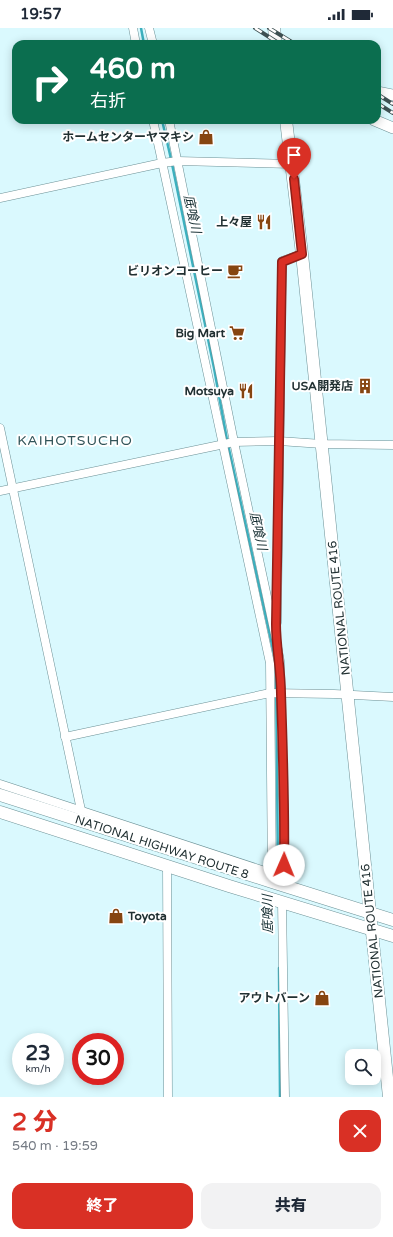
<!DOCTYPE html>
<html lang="ja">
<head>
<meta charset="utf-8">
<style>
	:root { --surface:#fff; --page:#f2f2f3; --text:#1f2937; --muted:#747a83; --accent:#d93025 }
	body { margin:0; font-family:"Varela Round","Noto Sans JP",sans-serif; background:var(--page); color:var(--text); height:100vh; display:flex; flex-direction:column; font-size:15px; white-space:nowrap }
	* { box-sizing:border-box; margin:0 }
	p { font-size:13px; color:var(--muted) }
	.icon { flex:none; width:22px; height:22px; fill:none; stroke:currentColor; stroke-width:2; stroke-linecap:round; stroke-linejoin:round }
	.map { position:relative; height:1069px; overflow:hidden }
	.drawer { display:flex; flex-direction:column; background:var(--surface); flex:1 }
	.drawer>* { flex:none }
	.guide { position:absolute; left:12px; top:12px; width:369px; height:84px; border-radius:12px; box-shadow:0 2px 10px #0003; background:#0b6e4f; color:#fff; overflow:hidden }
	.controls { position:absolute; left:345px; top:1021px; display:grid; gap:8px }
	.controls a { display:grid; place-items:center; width:36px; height:36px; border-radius:8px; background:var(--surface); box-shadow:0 2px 10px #0003; font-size:20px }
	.speed { position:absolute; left:12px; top:1005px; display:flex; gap:8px; font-size:20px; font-weight:700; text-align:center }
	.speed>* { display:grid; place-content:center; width:52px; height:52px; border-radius:50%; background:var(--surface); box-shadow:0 2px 10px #0003; line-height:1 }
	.speed small { font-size:10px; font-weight:400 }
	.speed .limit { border:6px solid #d22; background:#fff; color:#111 }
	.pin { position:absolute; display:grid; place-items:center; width:34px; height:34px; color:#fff; margin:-41px -17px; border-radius:50% 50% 50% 0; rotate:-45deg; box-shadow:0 0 4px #0007 }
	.pin .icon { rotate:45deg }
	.me { position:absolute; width:44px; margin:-22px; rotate:1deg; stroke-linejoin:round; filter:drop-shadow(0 0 3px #0008) }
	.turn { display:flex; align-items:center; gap:14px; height:84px; padding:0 12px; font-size:18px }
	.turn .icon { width:52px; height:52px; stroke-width:2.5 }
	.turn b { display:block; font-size:28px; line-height:34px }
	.round { display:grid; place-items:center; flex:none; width:42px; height:42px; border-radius:12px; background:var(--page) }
	.overview { display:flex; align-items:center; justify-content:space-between; height:68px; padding:0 12px }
	h1 { font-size:24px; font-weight:800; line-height:30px; color:var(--accent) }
	.cta { display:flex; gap:8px; margin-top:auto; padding:8px 12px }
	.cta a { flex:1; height:46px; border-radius:12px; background:var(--accent); color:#fff; font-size:16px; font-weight:800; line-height:46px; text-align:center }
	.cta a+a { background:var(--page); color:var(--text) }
	.status { display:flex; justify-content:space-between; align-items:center; height:28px; padding:0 20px; background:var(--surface); direction:ltr }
	.status svg { height:11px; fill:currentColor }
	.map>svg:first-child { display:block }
</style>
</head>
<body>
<div class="status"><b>19:57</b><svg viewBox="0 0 49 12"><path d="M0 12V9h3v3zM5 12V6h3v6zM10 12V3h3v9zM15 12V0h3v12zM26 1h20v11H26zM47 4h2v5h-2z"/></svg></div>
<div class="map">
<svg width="393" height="1069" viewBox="0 0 393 1069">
	<rect width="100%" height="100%" fill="#daf9fe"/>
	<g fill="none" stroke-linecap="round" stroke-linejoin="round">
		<g stroke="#3cb0be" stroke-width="2.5">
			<polyline points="141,0 144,16"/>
			<polyline points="162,92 171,131"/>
			<polyline points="172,136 214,340 227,412 276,635 278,847"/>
			<polyline points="279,940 280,1069"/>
		</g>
		<defs>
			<g id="minor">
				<polyline points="133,0 136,16"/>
				<polyline points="149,0 153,16"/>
				<polyline points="153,92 270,635 272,854"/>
				<polyline points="169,92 234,414 276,611 280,633 284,812 284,858"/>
				<polyline points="0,170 162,135 178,133 292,136"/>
				<polyline points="0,400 81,782"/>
				<polyline points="0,463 234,414 279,413 322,416 393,417"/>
				<polyline points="277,595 282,233 302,226"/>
				<polyline points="65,709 270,665 334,666 393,669"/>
				<polyline points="0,756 277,847"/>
				<polyline points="167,837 168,1069"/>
				<polyline points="282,874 285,1069"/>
			</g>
			<g id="major">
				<polyline points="377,64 393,67"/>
				<polyline points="374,92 393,100"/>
			</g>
			<g id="highway">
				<polyline points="274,0 276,16"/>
				<polyline points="286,92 302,226 389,1069"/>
				<polyline points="0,767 272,854 393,892"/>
				<polyline points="0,784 229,858 393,908"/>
			</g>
		</defs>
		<use href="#minor" stroke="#6c9196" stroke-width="9"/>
		<use href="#major" stroke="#6c9196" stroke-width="12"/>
		<use href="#highway" stroke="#6c9196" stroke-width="13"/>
		<use href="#minor" stroke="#fff" stroke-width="8"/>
		<use href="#major" stroke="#fff" stroke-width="11"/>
		<use href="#highway" stroke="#fff" stroke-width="12"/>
		<defs>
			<g id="rail">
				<polyline points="255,0 280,16"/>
				<polyline points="269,0 295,16"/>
				<polyline points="377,66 393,76"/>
				<polyline points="377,75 393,85"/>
			</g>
		</defs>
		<use href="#rail" stroke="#3f5153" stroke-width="4"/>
		<use href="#rail" stroke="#fff" stroke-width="2.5" stroke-dasharray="8" stroke-linecap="butt"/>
	</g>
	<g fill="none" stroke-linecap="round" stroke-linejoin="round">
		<defs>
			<path id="route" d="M284,837C285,780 283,723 281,666C281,642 276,619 276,596L282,234L302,226L294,151"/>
		</defs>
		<use href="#route" stroke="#8d1f18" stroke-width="10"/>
		<use href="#route" stroke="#d93025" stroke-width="7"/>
	</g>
	<defs>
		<symbol id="shop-bare" viewBox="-9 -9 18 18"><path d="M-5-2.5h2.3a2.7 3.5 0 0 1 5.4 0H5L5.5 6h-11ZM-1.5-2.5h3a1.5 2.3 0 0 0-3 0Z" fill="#864511" stroke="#fff" stroke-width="2.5" paint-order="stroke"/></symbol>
		<symbol id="restaurant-bare" viewBox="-9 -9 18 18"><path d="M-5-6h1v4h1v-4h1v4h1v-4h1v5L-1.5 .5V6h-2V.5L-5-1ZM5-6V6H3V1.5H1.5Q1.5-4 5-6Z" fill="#864511" stroke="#fff" stroke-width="2.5" paint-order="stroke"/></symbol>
		<symbol id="cafe-bare" viewBox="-9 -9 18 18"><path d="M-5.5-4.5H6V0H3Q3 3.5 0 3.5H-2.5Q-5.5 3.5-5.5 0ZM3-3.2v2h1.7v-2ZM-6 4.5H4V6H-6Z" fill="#864511" stroke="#fff" stroke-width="2.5" paint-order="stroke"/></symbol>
		<symbol id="supermarket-bare" viewBox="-9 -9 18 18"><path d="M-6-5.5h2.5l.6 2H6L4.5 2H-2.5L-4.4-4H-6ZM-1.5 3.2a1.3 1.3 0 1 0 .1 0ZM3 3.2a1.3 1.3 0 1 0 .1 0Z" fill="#864511" stroke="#fff" stroke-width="2.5" paint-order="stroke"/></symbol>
		<symbol id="building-bare" viewBox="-9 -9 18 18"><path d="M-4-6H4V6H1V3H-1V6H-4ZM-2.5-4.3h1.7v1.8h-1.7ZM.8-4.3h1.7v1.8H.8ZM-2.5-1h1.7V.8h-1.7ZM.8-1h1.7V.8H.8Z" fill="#864511" stroke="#fff" stroke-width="2.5" paint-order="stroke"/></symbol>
	</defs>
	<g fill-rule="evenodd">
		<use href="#shop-bare" x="195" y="98" width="22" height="22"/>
		<use href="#restaurant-bare" x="253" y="183" width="22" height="22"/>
		<use href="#cafe-bare" x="224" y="232" width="22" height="22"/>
		<use href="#supermarket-bare" x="226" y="294" width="22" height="22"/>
		<use href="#building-bare" x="354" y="347" width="22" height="22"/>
		<use href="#restaurant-bare" x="235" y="352" width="22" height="22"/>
		<use href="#shop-bare" x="105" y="877" width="22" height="22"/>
		<use href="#shop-bare" x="311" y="959" width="22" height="22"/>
	</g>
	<g text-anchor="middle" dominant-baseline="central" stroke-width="4" stroke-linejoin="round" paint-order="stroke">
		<g font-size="12" font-weight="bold" fill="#213032" stroke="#fff" text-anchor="end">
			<text x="194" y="109">ホームセンターヤマキシ</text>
			<text x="252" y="194">上々屋</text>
			<text x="223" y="243">ビリオンコーヒー</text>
			<text x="225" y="305">Big Mart</text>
			<text x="353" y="358">USA開発店</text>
			<text x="234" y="363">Motsuya</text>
			<text x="128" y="888" text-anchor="start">Toyota</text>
			<text x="310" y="970">アウトバーン</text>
		</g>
		<g font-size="12" fill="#213032" stroke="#fff">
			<text transform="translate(339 580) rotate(-96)">NATIONAL ROUTE 416</text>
			<text transform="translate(162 819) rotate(18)">NATIONAL HIGHWAY ROUTE 8</text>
			<text transform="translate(372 903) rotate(-96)">NATIONAL ROUTE 416</text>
		</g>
		<g font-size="13" font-style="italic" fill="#152e32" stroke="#fff">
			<text transform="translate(192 186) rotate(78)">底喰川</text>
			<text transform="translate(258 503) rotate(78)">底喰川</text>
			<text transform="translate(268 886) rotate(-91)">底喰川</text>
		</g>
		<g font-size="14" letter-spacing="1" fill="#315459" stroke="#fff">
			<text x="75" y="412">KAIHOTSUCHO</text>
		</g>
	</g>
</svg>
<div class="controls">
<a><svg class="icon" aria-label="search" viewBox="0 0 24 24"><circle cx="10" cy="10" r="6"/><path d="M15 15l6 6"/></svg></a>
</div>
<div class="speed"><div>23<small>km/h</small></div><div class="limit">30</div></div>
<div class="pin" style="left:294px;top:151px;background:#d93025"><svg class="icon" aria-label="arrive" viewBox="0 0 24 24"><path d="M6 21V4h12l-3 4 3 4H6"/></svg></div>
<svg class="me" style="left:284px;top:837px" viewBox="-20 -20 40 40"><circle r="19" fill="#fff"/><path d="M0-13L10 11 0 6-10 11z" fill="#d93025"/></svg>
<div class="guide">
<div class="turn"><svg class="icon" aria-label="right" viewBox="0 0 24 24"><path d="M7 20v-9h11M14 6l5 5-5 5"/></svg><div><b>460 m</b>右折</div></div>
</div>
</div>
<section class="drawer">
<div class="overview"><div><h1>2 分</h1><p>540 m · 19:59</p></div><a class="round" style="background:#d93025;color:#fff"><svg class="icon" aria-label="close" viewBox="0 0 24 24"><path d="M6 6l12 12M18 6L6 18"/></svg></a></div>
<div class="cta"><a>終了</a><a>共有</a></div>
</section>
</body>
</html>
